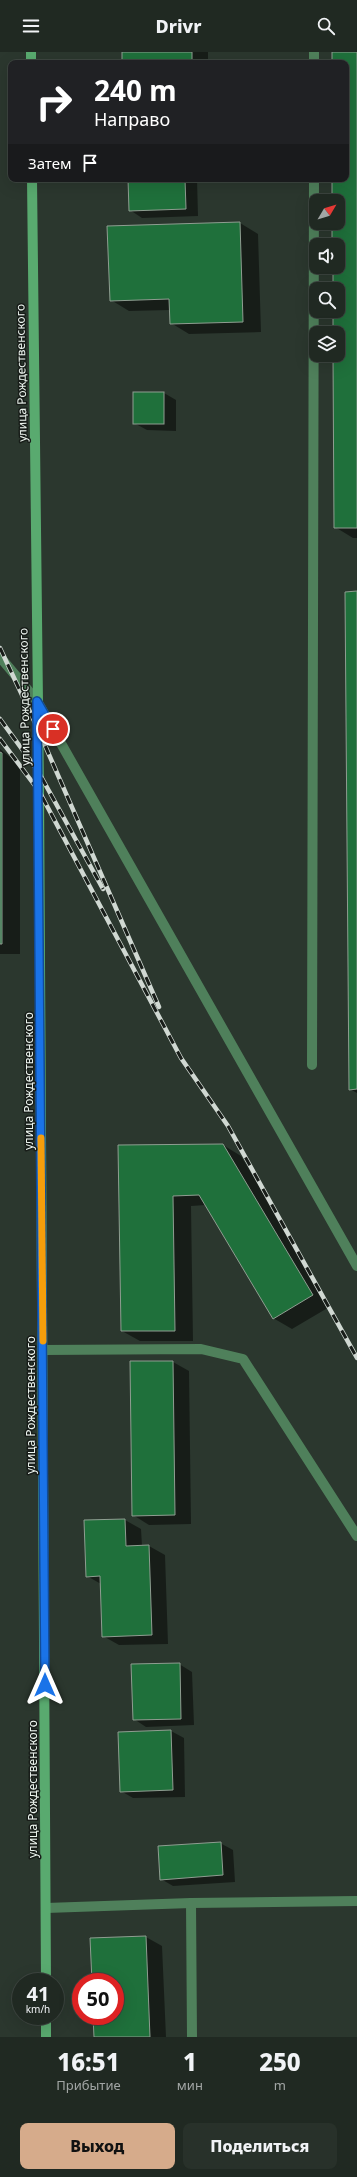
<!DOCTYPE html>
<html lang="ru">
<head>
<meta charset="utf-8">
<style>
	:root { --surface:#202922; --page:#28312a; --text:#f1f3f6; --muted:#a2a6a5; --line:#3d4540; --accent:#d6ab8b }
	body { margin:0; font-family:"Noto Sans",sans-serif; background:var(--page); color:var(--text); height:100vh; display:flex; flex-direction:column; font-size:15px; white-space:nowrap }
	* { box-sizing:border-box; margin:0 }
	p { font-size:13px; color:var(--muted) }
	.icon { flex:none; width:22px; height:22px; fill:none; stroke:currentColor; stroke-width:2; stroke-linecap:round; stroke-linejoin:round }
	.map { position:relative; height:1985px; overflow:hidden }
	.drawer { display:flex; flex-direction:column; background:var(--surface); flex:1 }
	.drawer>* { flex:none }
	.top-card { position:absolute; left:8px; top:8px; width:341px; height:122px; border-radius:8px; box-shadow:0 4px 16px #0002,0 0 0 1px var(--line); background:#202124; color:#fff; overflow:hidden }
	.needle { width:26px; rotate:52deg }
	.fabs { position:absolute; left:309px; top:142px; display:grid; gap:8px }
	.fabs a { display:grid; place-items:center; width:36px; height:36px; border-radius:8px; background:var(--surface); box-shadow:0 4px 16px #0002,0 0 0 1px var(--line); font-size:20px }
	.speed { position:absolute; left:12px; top:1921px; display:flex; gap:8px; font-size:20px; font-weight:700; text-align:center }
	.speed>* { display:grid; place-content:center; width:52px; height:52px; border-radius:50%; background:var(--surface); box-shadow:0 4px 16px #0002,0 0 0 1px var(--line); line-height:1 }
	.speed small { font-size:10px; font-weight:400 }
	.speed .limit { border:6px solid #d22; background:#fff; color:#111 }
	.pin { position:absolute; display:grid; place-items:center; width:34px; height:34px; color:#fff; margin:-17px; border:2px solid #fff; border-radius:50%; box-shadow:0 1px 4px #0007 }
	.me { position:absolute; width:44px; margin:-22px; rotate:0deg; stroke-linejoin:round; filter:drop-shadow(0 0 3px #0008) }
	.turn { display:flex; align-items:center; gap:14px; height:84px; padding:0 20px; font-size:18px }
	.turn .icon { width:52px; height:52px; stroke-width:2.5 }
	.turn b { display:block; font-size:28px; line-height:34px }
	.then { display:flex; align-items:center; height:38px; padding:0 20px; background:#0003; gap:8px; font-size:15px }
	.eta { display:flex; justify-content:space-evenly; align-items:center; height:68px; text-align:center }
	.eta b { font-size:24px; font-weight:800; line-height:28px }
	.primary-button { display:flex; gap:8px; margin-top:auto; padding:8px 20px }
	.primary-button a { flex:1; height:46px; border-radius:8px; background:var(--accent); color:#111; font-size:16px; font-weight:800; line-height:46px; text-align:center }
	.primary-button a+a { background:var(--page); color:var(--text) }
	header { display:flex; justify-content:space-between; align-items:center; height:52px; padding:0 20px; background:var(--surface); font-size:18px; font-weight:800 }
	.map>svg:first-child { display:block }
</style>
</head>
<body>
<header><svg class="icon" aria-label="menu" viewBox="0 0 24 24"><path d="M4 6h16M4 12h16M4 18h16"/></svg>Drivr<svg class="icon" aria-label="search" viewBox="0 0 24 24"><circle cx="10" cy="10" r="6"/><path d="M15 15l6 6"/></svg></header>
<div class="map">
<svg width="357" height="1985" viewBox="0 0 357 1985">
	<rect width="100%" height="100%" fill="#2b372e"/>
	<g fill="#0007">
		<rect x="123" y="0" width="85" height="11"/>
		<polygon points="333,0 357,0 357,486 353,486 335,475 334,303 338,303 338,281 334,281 334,259 338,259 338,237 334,237 334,215 338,215 338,193 333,193 333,171 338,171 338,149 333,149 333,127 346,127 346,11 333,11"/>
		<polygon points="129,127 197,127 198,164 142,166 130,158"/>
		<polygon points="240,171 258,182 261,280 189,282 171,271 170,258 129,259 111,248"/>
		<polygon points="164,341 176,348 176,379 147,378 134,371"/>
		<polygon points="357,540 357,1041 350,1037"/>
		<polygon points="0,697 20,713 20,902 0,902"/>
		<polygon points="223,1093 241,1104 331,1254 292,1277 273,1266 206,1153 191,1154 193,1289 140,1289 122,1279 119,1094"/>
		<polygon points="173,1310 189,1319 191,1472 149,1473 133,1463"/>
		<polygon points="125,1468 141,1477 142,1494 149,1494 165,1503 168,1592 119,1593 103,1584 101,1532 87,1524"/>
		<polygon points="179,1612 192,1620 194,1673 146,1675 134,1667"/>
		<polygon points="171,1679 184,1686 185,1745 133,1746 121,1739"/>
		<polygon points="220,1791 233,1798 235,1830 173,1834 161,1827"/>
		<polygon points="146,1885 162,1894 166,1985 95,1985 94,1964 115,1964 115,1930 93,1930"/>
	</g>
	<g fill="#1f703b" stroke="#8f9d91">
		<rect x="122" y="0" width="70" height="11"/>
		<polygon points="332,0 357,0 357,476 334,476 333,303 338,303 338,281 333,281 333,259 338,259 338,237 333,237 333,215 338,215 338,193 332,193 332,171 338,171 338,149 332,149 332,127 346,127 346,11 332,11"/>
		<polygon points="128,127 185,127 186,157 129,159"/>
		<polygon points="240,170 243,270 170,272 169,247 110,249 107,174"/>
		<rect x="133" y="340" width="31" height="32"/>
		<polygon points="357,539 357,1037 349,1038 345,540"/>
		<polygon points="0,700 2,701 2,892 0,892"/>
		<polygon points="223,1092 313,1243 273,1267 199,1143 173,1144 175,1279 121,1279 118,1093"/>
		<polygon points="130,1309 173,1309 175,1463 132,1464"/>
		<polygon points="125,1467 126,1494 149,1493 152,1583 102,1585 100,1524 86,1525 84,1468"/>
		<polygon points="180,1611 181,1667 133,1668 131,1612"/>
		<polygon points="171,1678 173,1738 120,1740 118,1680"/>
		<polygon points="221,1790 223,1823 160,1828 158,1794"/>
		<polygon points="146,1884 150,1985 94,1985 93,1964 115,1964 115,1930 92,1930 90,1886"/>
	</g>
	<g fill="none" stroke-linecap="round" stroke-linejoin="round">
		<g stroke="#4f805b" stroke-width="10">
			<polyline points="314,11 314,0"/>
			<polyline points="0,605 37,649 357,1214"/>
			<polyline points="312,1013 314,127"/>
			<polyline points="43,1298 201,1297 243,1307 357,1484"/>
			<polyline points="191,1851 192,1985"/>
			<polyline points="46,1856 191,1851 357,1849"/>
		</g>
		<g stroke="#59aa6f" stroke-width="10">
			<polyline points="31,0 31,11"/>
			<polyline points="32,127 39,739 46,1930"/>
			<polyline points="46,1964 46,1985"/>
		</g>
		<defs>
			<g id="rail">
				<polyline points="0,596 37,675 159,955"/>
				<polyline points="0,667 38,719 103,837"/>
				<polyline points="0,687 39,739 181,1006 228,1074 357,1306"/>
			</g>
		</defs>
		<use href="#rail" stroke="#d0d8d2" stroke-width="4.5"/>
		<use href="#rail" stroke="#181d19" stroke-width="3" stroke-dasharray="9" stroke-linecap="butt"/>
	</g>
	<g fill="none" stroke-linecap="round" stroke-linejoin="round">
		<defs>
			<polyline id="route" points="45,1633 37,649 53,677"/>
		</defs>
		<use href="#route" stroke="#114b97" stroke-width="10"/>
		<use href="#route" stroke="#1a73e8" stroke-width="7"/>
		<polyline stroke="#f59e0b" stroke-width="7" points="41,1086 43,1289"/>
	</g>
	<g text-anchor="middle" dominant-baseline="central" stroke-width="3" stroke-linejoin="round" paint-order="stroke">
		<g font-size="12" fill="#eff7f1" stroke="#181d19">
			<text transform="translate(21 321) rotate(-91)">улица Рождественского</text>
			<text transform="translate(24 645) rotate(-91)">улица Рождественского</text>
			<text transform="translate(28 1029) rotate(-90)">улица Рождественского</text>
			<text transform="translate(30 1353) rotate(-90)">улица Рождественского</text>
			<text transform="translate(32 1737) rotate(-90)">улица Рождественского</text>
		</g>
	</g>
</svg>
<div class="fabs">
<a><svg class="needle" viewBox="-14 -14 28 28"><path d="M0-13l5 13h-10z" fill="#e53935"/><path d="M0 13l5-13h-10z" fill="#a2a6a5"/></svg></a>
<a><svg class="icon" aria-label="sound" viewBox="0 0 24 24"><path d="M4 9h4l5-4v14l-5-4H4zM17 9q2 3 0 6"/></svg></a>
<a><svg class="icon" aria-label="search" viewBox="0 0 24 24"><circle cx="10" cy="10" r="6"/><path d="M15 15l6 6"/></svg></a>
<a><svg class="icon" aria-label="layers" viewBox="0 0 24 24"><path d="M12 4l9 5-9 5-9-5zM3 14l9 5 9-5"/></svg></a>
</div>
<div class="speed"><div>41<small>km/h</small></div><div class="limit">50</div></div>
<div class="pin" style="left:53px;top:677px;background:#d93025"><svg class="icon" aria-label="arrive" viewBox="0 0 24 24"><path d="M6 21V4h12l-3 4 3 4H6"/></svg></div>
<svg class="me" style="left:45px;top:1633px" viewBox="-20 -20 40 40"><path d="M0-17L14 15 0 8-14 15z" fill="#1a73e8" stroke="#fff" stroke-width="4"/></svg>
<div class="top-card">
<div class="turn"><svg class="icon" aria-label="right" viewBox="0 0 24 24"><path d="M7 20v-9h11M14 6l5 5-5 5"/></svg><div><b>240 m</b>Направо</div></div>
<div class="then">Затем<svg class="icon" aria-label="arrive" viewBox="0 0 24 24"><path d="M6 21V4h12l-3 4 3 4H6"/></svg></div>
</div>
</div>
<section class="drawer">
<div class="eta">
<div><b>16:51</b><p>Прибытие</p></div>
<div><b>1</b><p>мин</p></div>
<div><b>250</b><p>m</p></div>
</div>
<div class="primary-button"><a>Выход</a><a>Поделиться</a></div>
</section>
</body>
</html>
